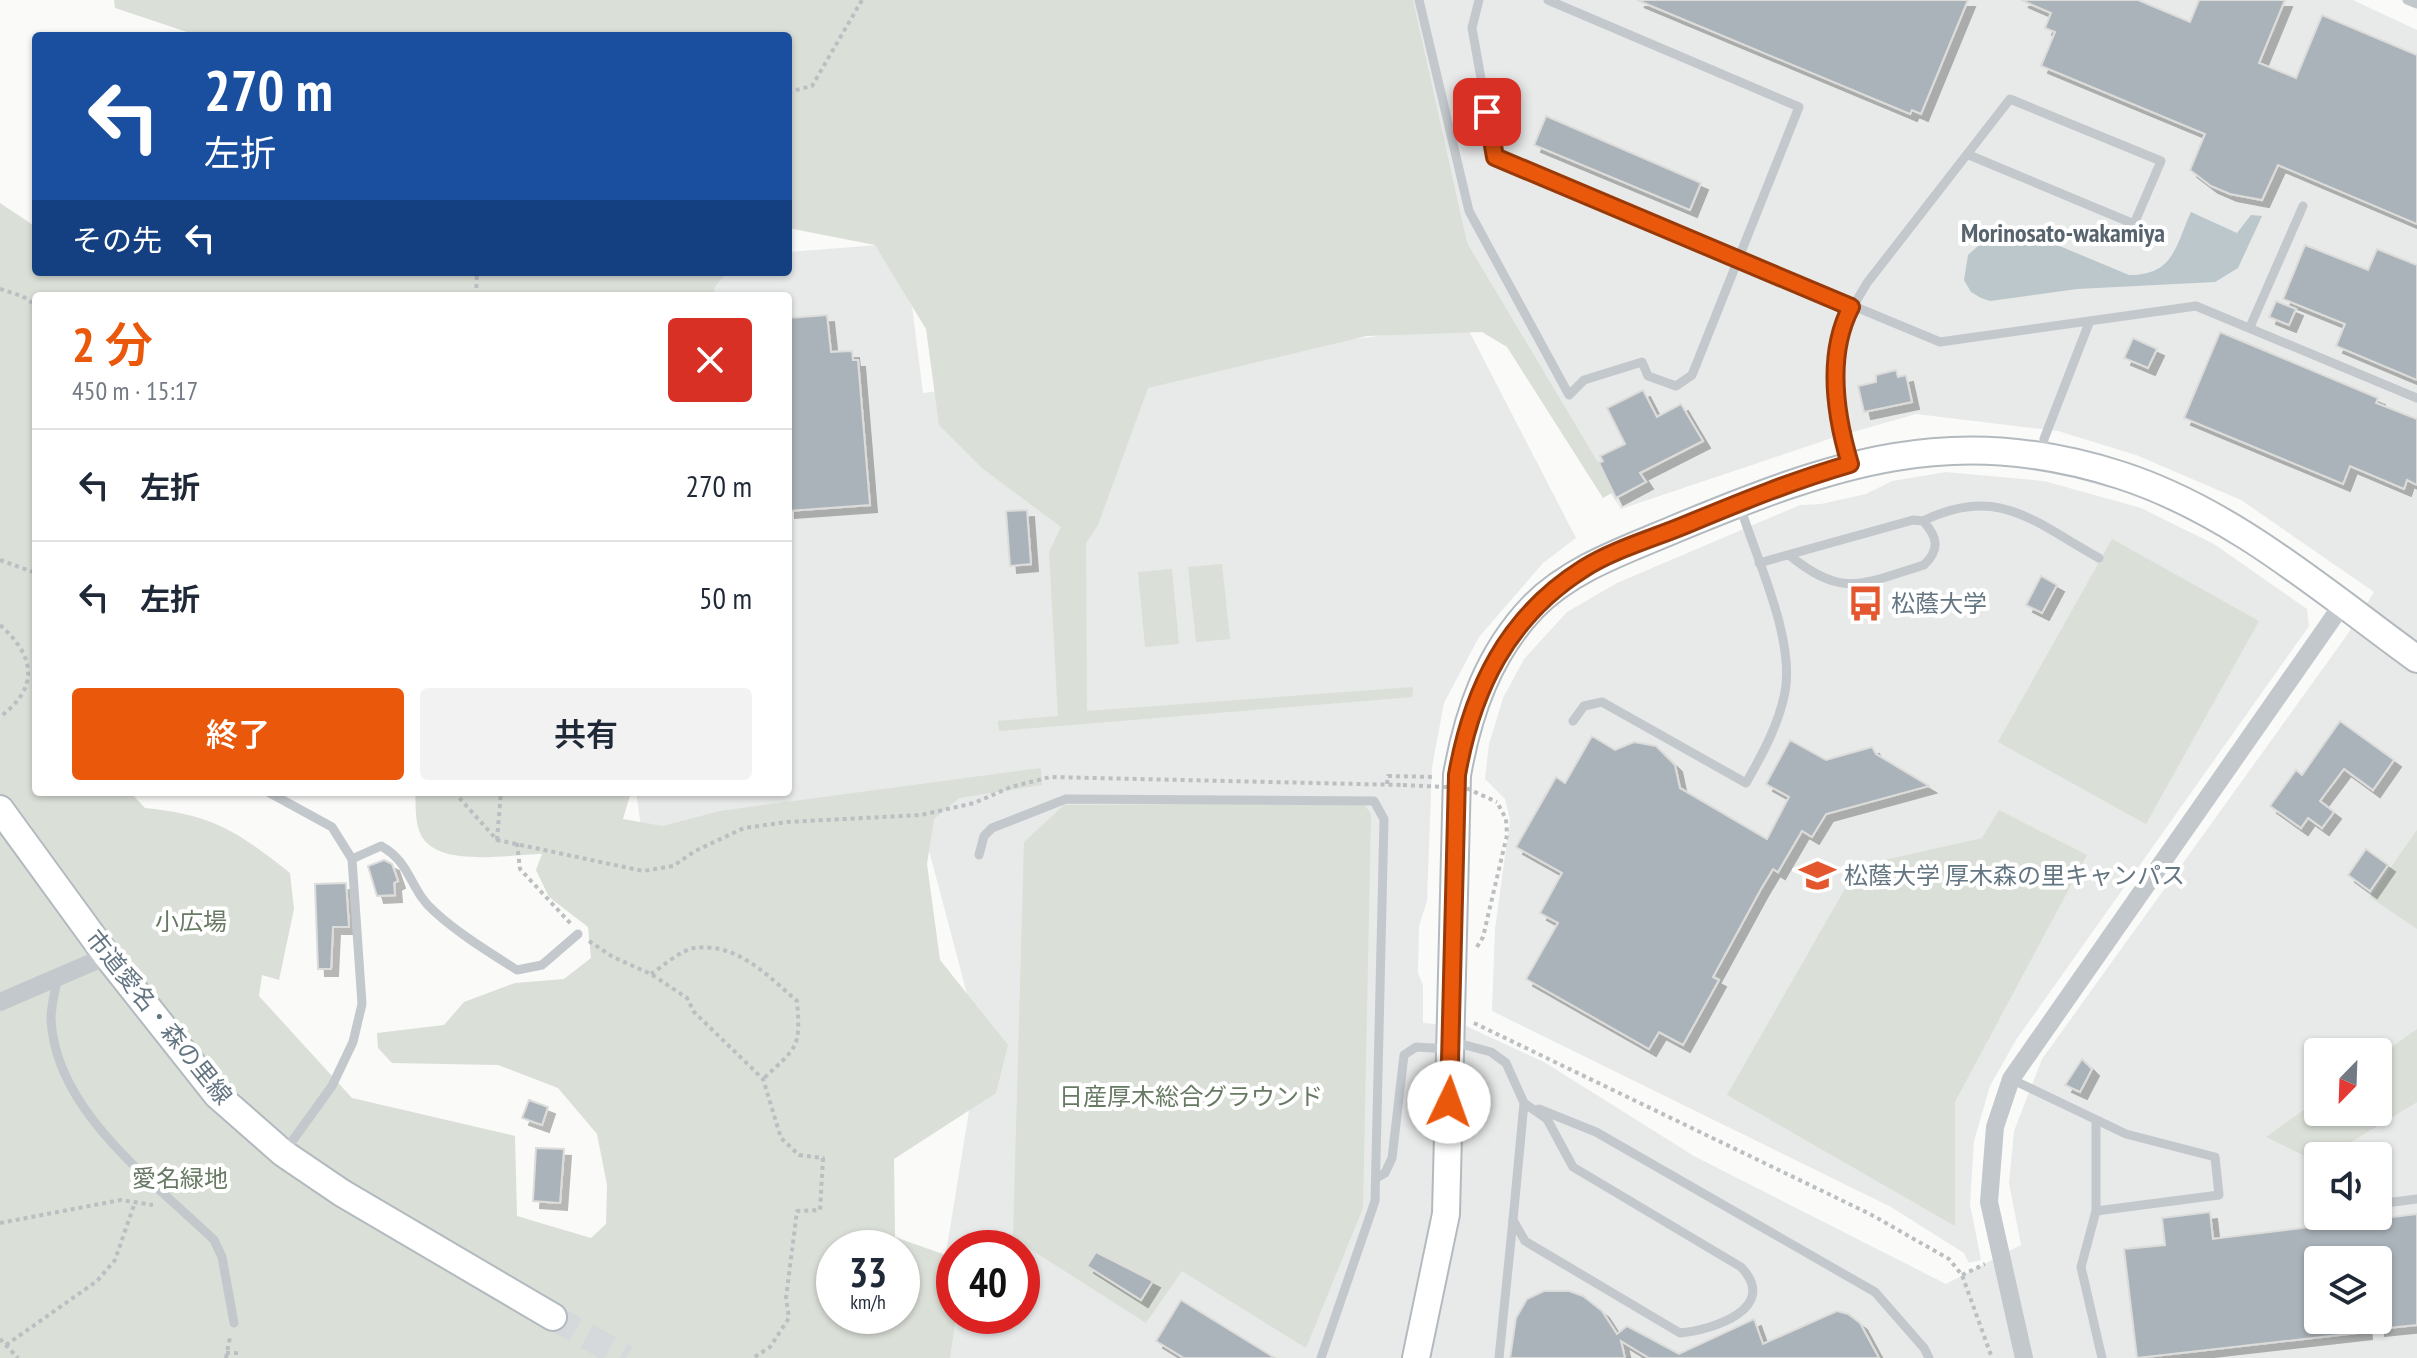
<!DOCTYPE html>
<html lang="ja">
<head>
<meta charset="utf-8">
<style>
	:root { --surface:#fff; --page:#f2f2f3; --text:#1f2937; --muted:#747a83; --line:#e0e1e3; --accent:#ea580c }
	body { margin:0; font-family:"PT Sans Narrow","Noto Sans JP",sans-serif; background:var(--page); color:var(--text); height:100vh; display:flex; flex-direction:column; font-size:30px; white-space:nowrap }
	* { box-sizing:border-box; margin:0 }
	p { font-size:26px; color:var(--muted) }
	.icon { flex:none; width:44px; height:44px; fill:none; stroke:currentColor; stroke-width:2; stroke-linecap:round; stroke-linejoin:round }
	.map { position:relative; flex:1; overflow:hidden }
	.sheet { position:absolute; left:32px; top:292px; width:760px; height:504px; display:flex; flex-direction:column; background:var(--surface); border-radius:8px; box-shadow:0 2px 6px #0004 }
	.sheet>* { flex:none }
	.guide { position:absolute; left:32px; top:32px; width:760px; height:244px; border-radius:8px; box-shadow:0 2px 6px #0004; background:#1a4fa0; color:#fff; overflow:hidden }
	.needle { width:52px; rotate:203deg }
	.fabs { position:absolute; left:2304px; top:1038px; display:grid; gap:16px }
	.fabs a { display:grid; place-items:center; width:88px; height:88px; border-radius:8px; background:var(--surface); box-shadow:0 2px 6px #0004; font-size:40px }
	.speed { position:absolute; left:816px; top:1230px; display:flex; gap:16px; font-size:40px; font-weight:700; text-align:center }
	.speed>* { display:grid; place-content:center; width:104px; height:104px; border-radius:50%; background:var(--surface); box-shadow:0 2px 6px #0004; line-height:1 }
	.speed small { font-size:20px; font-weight:400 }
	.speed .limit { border:12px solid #d22; background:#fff; color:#111 }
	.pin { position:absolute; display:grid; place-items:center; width:68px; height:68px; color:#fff; margin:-34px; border-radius:16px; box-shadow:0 4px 12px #0006 }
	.me { position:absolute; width:88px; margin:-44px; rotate:3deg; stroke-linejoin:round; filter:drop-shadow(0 0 6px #0008) }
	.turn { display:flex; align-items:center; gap:28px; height:168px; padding:0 40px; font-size:36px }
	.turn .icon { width:104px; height:104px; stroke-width:2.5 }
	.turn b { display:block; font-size:56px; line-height:68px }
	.then { display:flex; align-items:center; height:76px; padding:0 40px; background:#0003; gap:16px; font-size:30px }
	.round { display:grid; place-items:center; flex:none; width:84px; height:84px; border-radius:8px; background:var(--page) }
	.head { display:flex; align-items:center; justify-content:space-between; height:136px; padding:0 40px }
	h1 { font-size:48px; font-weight:600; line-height:60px; color:var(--accent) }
	.button { display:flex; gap:16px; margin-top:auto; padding:16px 40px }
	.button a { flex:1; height:92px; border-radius:8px; background:var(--accent); color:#fff; font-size:32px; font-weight:600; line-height:92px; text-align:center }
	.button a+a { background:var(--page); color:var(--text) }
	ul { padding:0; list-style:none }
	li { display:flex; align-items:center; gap:24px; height:112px; padding:0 40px; border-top:2px solid var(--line) }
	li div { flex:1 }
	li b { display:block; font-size:30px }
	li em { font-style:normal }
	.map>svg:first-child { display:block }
</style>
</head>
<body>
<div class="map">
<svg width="2417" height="1358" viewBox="0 0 2417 1358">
	<defs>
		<filter id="shadow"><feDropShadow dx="7" dy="7" stdDeviation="0" flood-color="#0004"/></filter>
	</defs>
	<rect width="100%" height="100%" fill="#fafaf8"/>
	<g fill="#e8e9e9" fill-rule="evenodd">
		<path d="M1391,0H2353L2417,30V1358H929L980,1043L918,809L642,834L636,792H788V296H698L694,272H788V252L904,243L923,393L1466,325L1576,538L1543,563L1479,637L1444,703L1432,767L1427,901L1419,926L1418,973L1423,985V1023L1466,1026L1544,1062L1694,1156L1946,1284L2021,1245L2009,1183L2014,1131L2042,1059L2347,635L2374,592L2241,500L2136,455L2058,431L1916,414L1832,438L1621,509L1449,251ZM2318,1052H2378V1112H2318ZM2318,1156H2378V1216H2318ZM954,1248H1022V1316H954ZM2318,1260H2378V1320H2318Z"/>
		<polygon points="1946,472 2044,481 2141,508 2214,544 2307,609 2309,626 2016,1040 1990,1086 1974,1141 1970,1204 1981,1260 1969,1263 1964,1253 1891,1207 1492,1011 1495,929 1510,820 1505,799 1485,779 1489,744 1503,698 1524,659 1567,612 1617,583 1800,505 1821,504 1866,494 1892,481"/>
	</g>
	<g fill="#dadfd7" fill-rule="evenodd">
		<polygon points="114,0 1413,0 1467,243 1615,491 1603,498 1507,347 1482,332 1367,336 1148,388 1098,525 1086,543 1087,711 1413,687 1412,697 999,731 998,721 1058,716 1049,552 1061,527 982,468 939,425 926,329 875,245 788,228 788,36 199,36 115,8"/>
		<path d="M0,203L36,227V272H727L714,288L715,296H36V792H130L145,808C213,815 237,831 290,873L294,909L279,980L262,975L259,996L352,1098L515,1136L517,1216L591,1238L606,1224L607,1185L597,1134L558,1088L498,1065L392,1063L378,1048L377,1033L444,1025L464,1002L515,983L564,979L591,958L588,927L549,897L536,870L542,854C509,854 431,870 419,830C415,819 416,804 415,792H631L623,819L663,826L720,811L1041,768L1042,785L959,798L934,819L927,864L940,960L1008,1045L996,1093L894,1159L895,1237L954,1258L956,1316L950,1358H0ZM834,1248H902V1316H834Z"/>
		<polygon points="2112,539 2259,621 2146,824 1998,742"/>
		<polygon points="1222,564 1230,639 1196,642 1188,567"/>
		<polygon points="1172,569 1179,644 1145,647 1138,572"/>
		<polygon points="1363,803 1371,814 1363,1208 1306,1348 1182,1271 1146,1323 1013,1238 1024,842 1064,805"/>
		<polygon points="1999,810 2087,855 1955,1102 1955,1226 1727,1095 1858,866 1982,838"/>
		<polygon points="2417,830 2417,929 2370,897"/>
		<polygon points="2417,1029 2417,1102 2328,1156 2318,1156 2317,1162 2266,1137 2318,1100 2318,1112 2378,1112 2378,1057"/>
	</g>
	<path fill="#bbc7cb" d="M2191,212L2237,233L2251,215L2262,216L2238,268L2215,282L2077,289L1990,301L1981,298L1971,292L1964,280L1968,255L1987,238L2014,227L2129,275C2174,275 2175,247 2191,212Z"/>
	<g fill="#aab3b9" stroke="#dcdcda" stroke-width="2" filter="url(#shadow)">
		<polygon points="1637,0 1968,0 1921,114 1912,110 1910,114"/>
		<polygon points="2021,0 2138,0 2190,22 2199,0 2285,0 2259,63 2296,78 2322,15 2417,55 2417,224 2278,165 2262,200 2230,194 2211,186 2190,170 2205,134 2041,66 2055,32 2045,28 2051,13"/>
		<polygon points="1546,116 1701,183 1690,210 1534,145"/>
		<polygon points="2305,245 2368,270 2377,249 2417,265 2417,380 2336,346 2345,324 2283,299"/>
		<polygon points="2276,301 2296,309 2289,325 2269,317"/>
		<polygon points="827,315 831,352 852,351 853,360 858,360 870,505 788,511 788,318"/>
		<polygon points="2220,332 2378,398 2376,403 2417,419 2417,485 2407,480 2404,489 2350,466 2343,484 2184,418"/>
		<polygon points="2133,338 2157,349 2148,368 2124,358"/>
		<polygon points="1896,370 1898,377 1906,375 1912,402 1864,412 1858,386 1876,382 1876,375"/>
		<polygon points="1643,390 1657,417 1681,404 1703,441 1640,473 1646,482 1616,498 1599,463 1603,461 1600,456 1625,444 1607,408"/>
		<polygon points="1027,510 1031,564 1010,566 1006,511"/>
		<polygon points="2041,576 2057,585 2042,613 2026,605"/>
		<polygon points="2340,721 2394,760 2373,790 2344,769 2320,801 2334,812 2322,828 2308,818 2301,828 2270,806 2296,770 2302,775"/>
		<polygon points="1592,736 1615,750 1634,742 1656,746 1675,765 1680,788 1767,839 1789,797 1766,784 1790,740 1826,760 1872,747 1876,754 1929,786 1826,814 1812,837 1802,831 1778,872 1773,869 1761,889 1713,977 1719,980 1683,1045 1659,1032 1649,1049 1526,979 1558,923 1540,913 1562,873 1516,847 1556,777 1565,783"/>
		<polygon points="2366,849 2388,865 2370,891 2348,875"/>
		<polygon points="384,860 392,864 398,881 394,883 395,895 377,896 368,866"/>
		<polygon points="346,883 349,927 333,927 331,969 318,969 315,884"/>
		<polygon points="2082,1059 2092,1069 2080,1092 2065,1085"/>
		<polygon points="529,1100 548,1107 542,1125 522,1118"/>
		<polygon points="536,1148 564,1149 560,1203 533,1201"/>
		<polygon points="2210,1212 2213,1239 2417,1214 2417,1325 2378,1329 2378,1260 2318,1260 2318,1320 2364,1320 2365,1332 2137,1358 2124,1249 2165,1245 2162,1218"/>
		<polygon points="1096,1252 1153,1281 1141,1300 1087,1266"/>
		<polygon points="1544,1291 1569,1291 1583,1296 1602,1311 1617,1334 1627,1326 1679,1354 1754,1319 1763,1344 1837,1311 1848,1314 1860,1323 1879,1358 1649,1358 1621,1341 1625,1358 1510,1358 1516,1318 1527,1299"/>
		<polygon points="1181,1300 1275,1358 1184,1358 1156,1341"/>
	</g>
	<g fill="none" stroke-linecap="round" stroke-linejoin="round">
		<polyline stroke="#d5d9db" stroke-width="26" stroke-dasharray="26 13" stroke-linecap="butt" points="553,1317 626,1358"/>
		<defs>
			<g id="secondary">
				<polyline points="0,809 107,956 217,1095 283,1153 342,1193 553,1317"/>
				<path d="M1416,1358L1446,1214L1457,775C1468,713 1488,654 1533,607C1571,568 1626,550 1675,529C1832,464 1950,421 2120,475C2232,511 2323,591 2417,659"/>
			</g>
		</defs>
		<use href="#secondary" stroke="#b3babf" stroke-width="30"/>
		<g stroke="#bbbfc2" stroke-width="4" stroke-dasharray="4 4" stroke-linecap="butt">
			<polyline points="788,92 812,86 862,0"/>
			<polyline points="0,289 22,296 36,305"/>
			<polyline points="476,296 477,272"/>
			<polyline points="0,560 36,573"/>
			<path d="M0,625C35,656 40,687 0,717"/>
			<polyline points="1387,784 1388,776 1434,777"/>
			<polyline points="454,792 497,840 643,871 673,866 695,851 744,828 787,822 921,815 974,803 1011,787 1050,777 1403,785"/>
			<polyline points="497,840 501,792"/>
			<polyline points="517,843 520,869 571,924"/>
			<polyline points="589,941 613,957 651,974 687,998 694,1012 763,1079 781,1138 799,1155 823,1158 820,1210 797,1211 786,1298 789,1318 770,1347 753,1358"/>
			<polyline points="1477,947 1483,937 1507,835 1506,819 1497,802"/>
			<path d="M651,974C663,966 681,950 694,948C737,942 768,976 797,1001C801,1049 797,1047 763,1079"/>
			<polyline points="1474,1023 1870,1214 1949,1259 1962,1275 1992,1358"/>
			<polyline points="0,1223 121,1200 153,1205"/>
			<polyline points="1962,1275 1985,1264"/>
			<polyline points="0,1339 18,1358"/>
			<polyline points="6,1345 97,1281 115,1260 135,1202"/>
			<polyline points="226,1353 236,1353 236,1358"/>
			<polyline points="226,1358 230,1337"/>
		</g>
		<g stroke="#c3c8cc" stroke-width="9">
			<polyline points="1419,0 1469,211 1569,395 1584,380 1642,362 1648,376 1676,386 1692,375 1799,107 1548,0"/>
			<polyline points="1479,0 1472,28 1495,157 1940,342 2196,306 2417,398"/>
			<polyline points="2407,0 2417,4"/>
			<polyline points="2250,327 2303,206"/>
			<polyline points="2043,453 2044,439 2089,323"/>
			<polyline points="1850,464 1843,439 1835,346 1845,320 1867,283 2010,99 2161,161 2134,224 1969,155"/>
			<path d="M1923,521C1998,484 2034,522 2099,558"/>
			<path d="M1759,563L1913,520L1923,521C1938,537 1940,550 1924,565C1862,584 1843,599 1789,555"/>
			<path d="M1573,721L1584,706L1602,702L1746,783C1762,755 1779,724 1785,692C1795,638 1756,558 1740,506"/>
			<polyline points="268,792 332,827 352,859 362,1004 353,1042 332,1086 285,1151"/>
			<polyline points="979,855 984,836 992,828 1066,799 1374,801 1384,819 1375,1201 1321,1358"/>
			<path d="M352,859L381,846C412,863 409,890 435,912C459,934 489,952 517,970L542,965L578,934"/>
			<path d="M58,977C55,991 51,1005 51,1019C55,1111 153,1181 214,1240L222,1257L234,1323"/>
			<path d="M1454,1042L1491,1052L1506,1063L1524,1103L1513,1220L1525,1241L1680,1333C1713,1330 1780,1308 1741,1267L1573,1167L1547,1119L1524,1103"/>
			<polyline points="2011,1079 2126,1134 2215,1157 2219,1195 2096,1211"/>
			<polyline points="1539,1109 1596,1132 1875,1292 1924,1348 1929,1358"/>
			<polyline points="2096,1121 2096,1211 2081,1267 2102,1358"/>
			<polyline points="1376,1178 1385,1173 1392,1158 1404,1055 1416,1047 1449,1049"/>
			<polyline points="2378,1204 2417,1199"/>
			<polyline points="1499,1358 1513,1220"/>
		</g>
		<g stroke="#c3c8cc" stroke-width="18">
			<polyline points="0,1002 107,956"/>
			<polyline points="2024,1358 1989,1202 1995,1127 2011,1079 2342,605"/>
		</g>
		<use href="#secondary" stroke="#fff" stroke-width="26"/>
		<polyline stroke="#bbbfc2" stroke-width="4" stroke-dasharray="4 4" stroke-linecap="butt" points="1403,785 1466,788 1497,802"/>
	</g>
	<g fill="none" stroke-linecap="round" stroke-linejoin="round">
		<defs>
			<path id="route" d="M1449,1102L1457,775C1472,690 1507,617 1583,569C1614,549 1655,538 1690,523C1743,501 1795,480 1850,464C1835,414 1826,355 1851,307L1495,157L1487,112"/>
		</defs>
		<use href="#route" stroke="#983908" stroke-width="20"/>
		<use href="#route" stroke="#ea580c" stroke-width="14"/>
	</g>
	<defs>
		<symbol id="bus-bare" viewBox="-9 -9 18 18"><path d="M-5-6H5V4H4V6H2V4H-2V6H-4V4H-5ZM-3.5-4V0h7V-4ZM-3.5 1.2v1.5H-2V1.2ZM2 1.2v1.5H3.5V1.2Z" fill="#e4572e" stroke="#fff" stroke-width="2.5" paint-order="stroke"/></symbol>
		<symbol id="university-bare" viewBox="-9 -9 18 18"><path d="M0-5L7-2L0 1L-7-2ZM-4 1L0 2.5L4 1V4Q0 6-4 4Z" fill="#e4572e" stroke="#fff" stroke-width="2.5" paint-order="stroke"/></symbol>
	</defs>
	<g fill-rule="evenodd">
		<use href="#bus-bare" x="1840" y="578" width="51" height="51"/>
		<use href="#university-bare" x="1792" y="850" width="51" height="51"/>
	</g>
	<g text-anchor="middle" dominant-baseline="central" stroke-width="8" stroke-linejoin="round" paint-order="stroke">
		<g font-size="24" fill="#657683" stroke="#fff" text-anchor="start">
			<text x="1891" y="603">松蔭大学</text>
			<text x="1844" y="875">松蔭大学 厚木森の里キャンパス</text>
		</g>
		<g font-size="24" fill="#687a64" stroke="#fff">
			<text x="191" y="921">小広場</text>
			<text x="1191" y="1096">日産厚木総合グラウンド</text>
			<text x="180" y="1178">愛名緑地</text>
		</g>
		<g font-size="24" fill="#657683" stroke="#fff">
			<text transform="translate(159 1017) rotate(51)">市道愛名・森の里線</text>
		</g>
		<g font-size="26" font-weight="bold" fill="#57646e" stroke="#fff">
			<text x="2063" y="232">Morinosato-wakamiya</text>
		</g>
	</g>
</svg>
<div class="fabs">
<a><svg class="needle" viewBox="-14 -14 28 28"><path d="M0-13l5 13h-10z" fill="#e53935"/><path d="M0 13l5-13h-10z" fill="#747a83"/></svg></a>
<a><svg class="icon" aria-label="sound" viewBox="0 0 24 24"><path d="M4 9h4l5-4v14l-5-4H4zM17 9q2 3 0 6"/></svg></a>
<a><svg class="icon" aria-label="layers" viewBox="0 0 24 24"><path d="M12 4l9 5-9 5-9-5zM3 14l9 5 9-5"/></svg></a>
</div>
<div class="speed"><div>33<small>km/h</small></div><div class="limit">40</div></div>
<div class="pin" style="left:1487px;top:112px;background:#d93025"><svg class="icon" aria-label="arrive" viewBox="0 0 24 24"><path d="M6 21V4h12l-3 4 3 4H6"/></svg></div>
<svg class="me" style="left:1449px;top:1102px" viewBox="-20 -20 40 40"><circle r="19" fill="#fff"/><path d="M0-13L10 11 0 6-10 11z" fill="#ea580c"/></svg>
<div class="guide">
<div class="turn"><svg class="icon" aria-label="left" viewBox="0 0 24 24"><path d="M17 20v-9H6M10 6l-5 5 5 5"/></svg><div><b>270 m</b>左折</div></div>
<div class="then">その先<svg class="icon" aria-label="left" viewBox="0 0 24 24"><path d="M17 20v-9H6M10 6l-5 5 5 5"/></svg></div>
</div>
<section class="sheet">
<div class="head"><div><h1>2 分</h1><p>450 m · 15:17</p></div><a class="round" style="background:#d93025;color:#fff"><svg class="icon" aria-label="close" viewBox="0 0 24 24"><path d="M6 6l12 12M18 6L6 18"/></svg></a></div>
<ul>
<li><svg class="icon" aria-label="left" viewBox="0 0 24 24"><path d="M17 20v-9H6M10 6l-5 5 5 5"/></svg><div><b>左折</b></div><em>270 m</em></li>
<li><svg class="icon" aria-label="left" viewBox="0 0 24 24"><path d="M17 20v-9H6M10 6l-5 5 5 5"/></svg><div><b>左折</b></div><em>50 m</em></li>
</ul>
<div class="button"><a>終了</a><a>共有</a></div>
</section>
</div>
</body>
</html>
